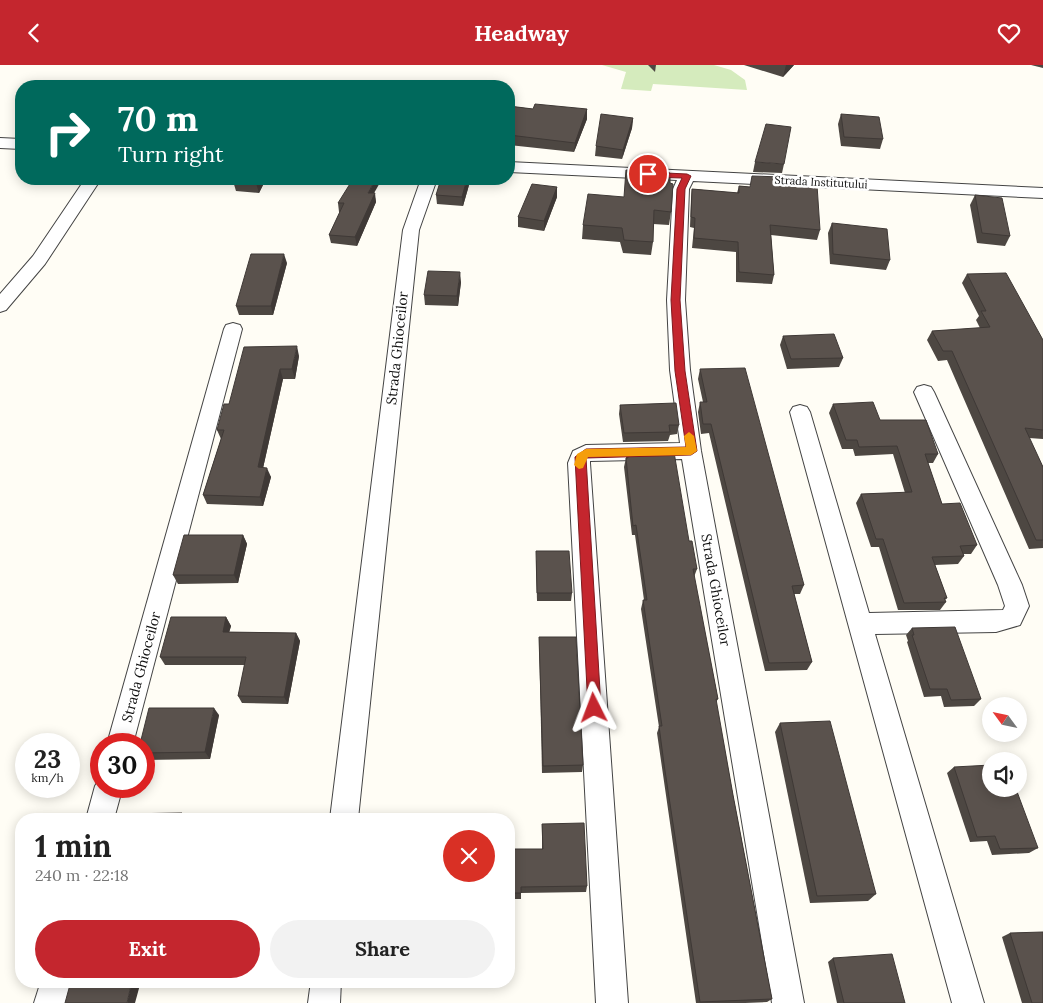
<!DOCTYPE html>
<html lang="en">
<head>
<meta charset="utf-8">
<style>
	:root { --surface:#fff; --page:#f2f2f2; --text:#222; --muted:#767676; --accent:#c4262e }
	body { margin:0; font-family:Lora,serif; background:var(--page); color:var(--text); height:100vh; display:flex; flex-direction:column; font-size:19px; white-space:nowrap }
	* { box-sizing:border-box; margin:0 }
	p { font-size:16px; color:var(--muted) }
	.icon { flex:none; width:28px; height:28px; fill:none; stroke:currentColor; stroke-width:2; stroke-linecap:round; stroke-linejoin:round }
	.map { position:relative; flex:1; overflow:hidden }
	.details { position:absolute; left:15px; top:748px; width:500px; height:175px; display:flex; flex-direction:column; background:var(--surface); border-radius:20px; box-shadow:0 2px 12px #0003 }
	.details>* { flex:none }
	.top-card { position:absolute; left:15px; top:15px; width:500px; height:105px; border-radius:20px; box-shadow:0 2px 12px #0003; background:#00695c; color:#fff; overflow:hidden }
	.needle { width:32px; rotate:303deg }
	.fabs { position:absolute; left:982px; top:632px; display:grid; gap:10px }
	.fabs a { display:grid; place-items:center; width:45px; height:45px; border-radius:50%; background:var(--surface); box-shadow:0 2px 12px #0003; font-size:25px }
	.speed { position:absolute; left:15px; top:668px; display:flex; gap:10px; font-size:25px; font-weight:700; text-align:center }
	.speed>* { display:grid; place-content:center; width:65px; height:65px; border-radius:50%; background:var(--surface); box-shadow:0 2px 12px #0003; line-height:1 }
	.speed small { font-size:12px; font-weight:400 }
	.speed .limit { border:8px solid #d22; background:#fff; color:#111 }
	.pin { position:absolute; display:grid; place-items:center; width:42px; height:42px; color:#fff; margin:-21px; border:2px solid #fff; border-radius:50%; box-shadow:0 1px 5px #0007 }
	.me { position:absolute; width:55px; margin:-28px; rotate:357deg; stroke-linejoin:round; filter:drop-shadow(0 0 4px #0008) }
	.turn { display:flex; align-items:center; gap:18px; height:105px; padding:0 20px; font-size:22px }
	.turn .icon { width:65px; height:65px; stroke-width:2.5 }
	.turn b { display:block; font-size:35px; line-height:42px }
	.round { display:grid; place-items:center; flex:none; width:52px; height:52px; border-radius:26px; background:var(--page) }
	.summary { display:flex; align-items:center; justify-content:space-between; height:85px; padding:0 20px }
	h1 { font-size:30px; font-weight:800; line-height:38px }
	.button { display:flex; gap:10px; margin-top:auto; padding:10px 20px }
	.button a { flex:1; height:58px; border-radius:30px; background:var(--accent); color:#fff; font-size:20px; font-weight:800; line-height:58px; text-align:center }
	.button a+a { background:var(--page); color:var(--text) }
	header { display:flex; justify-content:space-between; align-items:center; height:65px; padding:0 20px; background:var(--accent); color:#fff; font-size:22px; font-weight:800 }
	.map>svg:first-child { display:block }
</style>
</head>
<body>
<header><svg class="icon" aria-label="back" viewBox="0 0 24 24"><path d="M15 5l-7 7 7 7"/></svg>Headway<svg class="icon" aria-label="heart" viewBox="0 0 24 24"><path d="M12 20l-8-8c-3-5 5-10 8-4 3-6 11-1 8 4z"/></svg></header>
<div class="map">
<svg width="1043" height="938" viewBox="0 0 1043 938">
	<rect width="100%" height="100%" fill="#fffdf5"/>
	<polygon fill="#d5ebbd" points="602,0 714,0 731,5 745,15 747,25 653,19 651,26 621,24 626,7"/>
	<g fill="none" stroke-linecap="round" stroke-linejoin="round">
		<defs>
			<g id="street">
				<polygon points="0,73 21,74 21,84 0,83"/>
				<polygon points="509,97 1043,123 1043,133 693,116 689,124 685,235 690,305 701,386 804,938 772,938 682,394 590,396 590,398 628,938 596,938 568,398 573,386 586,380 680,378 670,305 667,235 673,124 677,115 509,107"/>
				<polygon points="85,114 101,114 45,199 6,245 0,247 0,229 33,191"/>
				<polygon points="421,114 437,114 419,165 358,754 330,754 403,165"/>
				<polygon points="233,258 240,260 242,264 133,679 107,679 224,264 226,260"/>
				<polygon points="924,320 931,322 934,327 1022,520 1029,541 1020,560 996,567 875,569 984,938 952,938 790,347 793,342 800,340 807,342 810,347 869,548 1003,545 1005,541 998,520 914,327 917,322"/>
				<polygon points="101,711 101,721 123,721 114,754 86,754 95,721"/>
				<polygon points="41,916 71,916 66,938 34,938"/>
				<polygon points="311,916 341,916 340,938 308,938"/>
			</g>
		</defs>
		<use href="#street" stroke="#444" stroke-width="2"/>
		<use href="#street" fill="#fff" fill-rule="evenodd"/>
	</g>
	<g fill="#4d4742">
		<polygon points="648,0 656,0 655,7"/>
		<polygon points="744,0 794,0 783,12"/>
		<polygon points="1031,0 1043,0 1043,3"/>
		<polygon points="509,41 533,44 587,44 587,54 574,87 509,80"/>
		<polygon points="841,49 883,74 880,84 841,81 838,59"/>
		<polygon points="633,53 632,63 622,94 595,91 596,81"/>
		<polygon points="755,97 784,99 782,108 753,107"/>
		<polygon points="266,114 259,128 236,126 233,116"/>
		<polygon points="781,117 820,165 817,175 771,170 774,210 772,219 736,217 736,187 692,183 694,163 690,162 691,134 692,124 737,128 739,121 750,122"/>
		<polygon points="670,118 671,147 669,160 653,159 653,177 651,190 623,188 620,177 582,174 583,160 624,132"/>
		<polygon points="469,120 463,141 437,139 436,130"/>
		<polygon points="557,122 557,132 544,166 518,162 518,152"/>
		<polygon points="374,128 376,137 357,181 331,178 329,170 340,147 339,147 338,138"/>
		<polygon points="975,130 1010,171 1005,181 977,178 970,140"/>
		<polygon points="832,158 890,195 886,205 830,199 828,168"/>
		<polygon points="287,198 273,250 239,250 236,241"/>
		<polygon points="967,209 1043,275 1043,374 1029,373 1043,402 1043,483 1029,484 947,295 938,296 927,275 932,266 980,263 976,255 979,251 962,218"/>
		<polygon points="461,217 458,241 425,240 424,230"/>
		<polygon points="783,271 843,293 839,302 787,304 780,280"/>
		<polygon points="299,291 295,314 283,314 263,403 271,412 263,441 207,439 203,430 221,374 217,365 229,339"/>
		<polygon points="700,304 804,520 800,529 794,529 812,597 807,605 765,606 709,368 701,369 698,347 700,337 703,337 698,314"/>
		<polygon points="833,339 880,355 938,389 933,398 928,398 942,439 977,480 971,489 963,489 964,491 958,499 935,500 947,533 945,535 946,537 940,545 898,545 879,482 871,482 856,438 861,429 905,428 893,389 855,391 853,384 842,384 829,348"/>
		<polygon points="620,340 679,360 677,369 670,370 668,376 623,377 619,349"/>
		<polygon points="627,388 689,476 697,504 694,512 718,634 716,637 733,730 772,934 767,937 745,938 696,938 657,668 659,662 641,544 643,535 644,535 635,470 632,470 624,402"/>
		<polygon points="243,470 247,479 238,518 178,519 173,510"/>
		<polygon points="536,495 572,528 571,536 537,536"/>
		<polygon points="226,552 231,561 229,567 296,568 300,576 288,639 242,638 238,631 245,600 165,600 160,592"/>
		<polygon points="912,563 981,634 974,641 944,642 941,631 924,632 907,577 908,576 906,570"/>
		<polygon points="539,572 583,700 582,707 542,708"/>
		<polygon points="219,650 210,694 144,695 144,679"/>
		<polygon points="780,658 876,829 868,836 810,838 775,667"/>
		<polygon points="954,702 1038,783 1029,788 992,790 987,776 970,777 947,708"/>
		<polygon points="542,759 587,821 586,827 521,828 521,834 509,834 509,784 542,784"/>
		<polygon points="1010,868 1043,938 1022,938 1002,872"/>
		<polygon points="833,893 905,938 837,938 828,897"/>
	</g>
	<g fill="#3f3936">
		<polygon points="786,0 794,0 783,12"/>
		<polygon points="587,44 587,54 574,87 575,78"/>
		<polygon points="633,53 632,63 622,94 623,85"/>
		<polygon points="258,114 266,114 259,128 256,118"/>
		<polygon points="376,114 382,114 369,137 368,128"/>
		<polygon points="467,114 468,114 469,120 463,141 462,132"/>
		<polygon points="557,122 557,132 544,166 544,156"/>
		<polygon points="375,128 376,137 357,181 355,172"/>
		<polygon points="284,189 287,198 273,250 271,241"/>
		<polygon points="460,207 461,217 458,241 457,231"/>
		<polygon points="297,281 299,291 295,314 292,304"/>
		<polygon points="280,304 283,314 261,412 258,402"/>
		<polygon points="267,403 271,412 263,441 260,432"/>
		<polygon points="243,470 247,479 238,518 234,510"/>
		<polygon points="226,552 231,561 227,575 223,567"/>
		<polygon points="296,568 300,576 288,639 284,632"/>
		<polygon points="214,643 219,650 210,694 205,687"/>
		<polygon points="182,748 187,754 181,754"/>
		<polygon points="132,916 141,916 135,938 127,938"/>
	</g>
	<g fill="#5a524d" stroke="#3f3936">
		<polygon points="535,39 587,44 575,78 509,70 509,41 533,44"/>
		<polygon points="601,49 633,53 623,85 596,81"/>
		<polygon points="841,49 879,52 883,74 844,72"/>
		<polygon points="766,59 791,62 784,99 755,97"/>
		<polygon points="626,105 670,108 670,118 673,119 671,147 654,145 653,177 624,175 622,163 583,160 588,129 624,132"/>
		<polygon points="752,111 782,112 781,117 817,120 820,165 770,160 774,210 739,207 738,177 694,173 695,153 691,152 692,124 739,128 739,121 750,122"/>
		<polygon points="234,114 258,114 256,118 233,116"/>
		<polygon points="353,114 376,114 368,128 375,128 355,172 329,170 344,138 338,138"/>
		<polygon points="441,114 467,114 462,132 436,130"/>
		<polygon points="532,119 557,122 544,156 518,152"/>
		<polygon points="975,130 1002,133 1010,171 982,168"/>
		<polygon points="832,158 887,164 890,195 833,189"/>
		<polygon points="251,189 284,189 271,241 236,241"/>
		<polygon points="428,206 460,207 457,231 424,230"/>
		<polygon points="1006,208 1043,275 1043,365 1025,363 1043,402 1043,475 1036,475 952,286 943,286 932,266 990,262 981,246 986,246 967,209"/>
		<polygon points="834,269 843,293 791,294 783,271"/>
		<polygon points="297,281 292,304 280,304 258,402 267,403 260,432 203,430 224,365 217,365 224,339 229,339 244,282"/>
		<polygon points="745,303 804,520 792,521 812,597 769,598 711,359 703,359 700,337 707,337 700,304"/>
		<polygon points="873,337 880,355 926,355 938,389 925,389 942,439 960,438 977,480 960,481 964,491 932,492 947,533 944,533 946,537 904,538 883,474 876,474 861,429 912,427 897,381 859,382 857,375 846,375 833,339"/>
		<polygon points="676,338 679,360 669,360 670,367 624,368 620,340"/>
		<polygon points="674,387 689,476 692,476 697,504 693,504 718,634 716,634 733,730 772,934 700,937 664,699 659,661 662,661 643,535 647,535 636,460 633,461 626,393 628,393 627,388"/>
		<polygon points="184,470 243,470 234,510 173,510"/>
		<polygon points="536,486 569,486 572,528 537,528"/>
		<polygon points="171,552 226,552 223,567 296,568 284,632 238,631 246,592 160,592"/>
		<polygon points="955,562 981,634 951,635 947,624 930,624 912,570 914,570 912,563"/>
		<polygon points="539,572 576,572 583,700 543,701"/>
		<polygon points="149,643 214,643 205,687 144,688 144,679 140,679"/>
		<polygon points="830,656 876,829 817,831 780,658"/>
		<polygon points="991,700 991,724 1016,724 1038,783 1000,784 995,771 977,772 954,702"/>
		<polygon points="182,748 181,754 120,754 121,749"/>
		<polygon points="584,758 587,821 521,822 521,828 509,828 509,784 543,784 542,759"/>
		<polygon points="1043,867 1043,938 1032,938 1010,868"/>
		<polygon points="892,889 905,938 844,938 833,893"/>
		<polygon points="71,916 132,916 127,938 65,938"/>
	</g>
	<polygon fill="#c4262e" stroke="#7f191e" points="645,107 687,109 691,111 685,124 680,235 685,306 697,386 691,390 586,393 601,643 599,647 594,649 590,647 588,643 575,392 586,384 686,382 675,306 671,235 677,124 682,113 648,112 645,111"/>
	<polygon fill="#f59e0b" points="689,367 694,371 697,386 691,390 588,392 583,403 579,404 574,400 577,389 586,384 686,382 684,371"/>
	<g text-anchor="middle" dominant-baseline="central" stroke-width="5" stroke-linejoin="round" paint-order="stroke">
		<g font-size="11" fill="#111" stroke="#fff">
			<text transform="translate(821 117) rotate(3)">Strada Institutului</text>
		</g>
		<g font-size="14" fill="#111" stroke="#fff">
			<text transform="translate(397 283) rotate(-84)">Strada Ghioceilor</text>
			<text transform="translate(716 525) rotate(80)">Strada Ghioceilor</text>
			<text transform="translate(141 602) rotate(-75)">Strada Ghioceilor</text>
		</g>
	</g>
</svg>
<div class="fabs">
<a><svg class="needle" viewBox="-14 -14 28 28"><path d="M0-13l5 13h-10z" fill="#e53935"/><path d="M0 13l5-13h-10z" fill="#767676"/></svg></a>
<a><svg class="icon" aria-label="sound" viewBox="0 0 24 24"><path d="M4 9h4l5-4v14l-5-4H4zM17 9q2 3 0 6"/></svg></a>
</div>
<div class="speed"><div>23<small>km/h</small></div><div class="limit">30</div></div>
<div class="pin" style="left:648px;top:109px;background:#d93025"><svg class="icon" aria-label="arrive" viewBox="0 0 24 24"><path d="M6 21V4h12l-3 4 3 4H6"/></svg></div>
<svg class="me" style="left:594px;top:643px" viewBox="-20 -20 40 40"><path d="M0-17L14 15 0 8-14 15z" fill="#c4262e" stroke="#fff" stroke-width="4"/></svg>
<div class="top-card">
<div class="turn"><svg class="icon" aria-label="right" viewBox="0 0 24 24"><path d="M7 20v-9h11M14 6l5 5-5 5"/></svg><div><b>70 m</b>Turn right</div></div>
</div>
<section class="details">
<div class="summary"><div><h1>1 min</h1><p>240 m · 22:18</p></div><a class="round" style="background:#d93025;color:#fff"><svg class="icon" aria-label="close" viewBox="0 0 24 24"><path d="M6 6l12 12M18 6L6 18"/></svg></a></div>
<div class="button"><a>Exit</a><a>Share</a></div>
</section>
</div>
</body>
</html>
